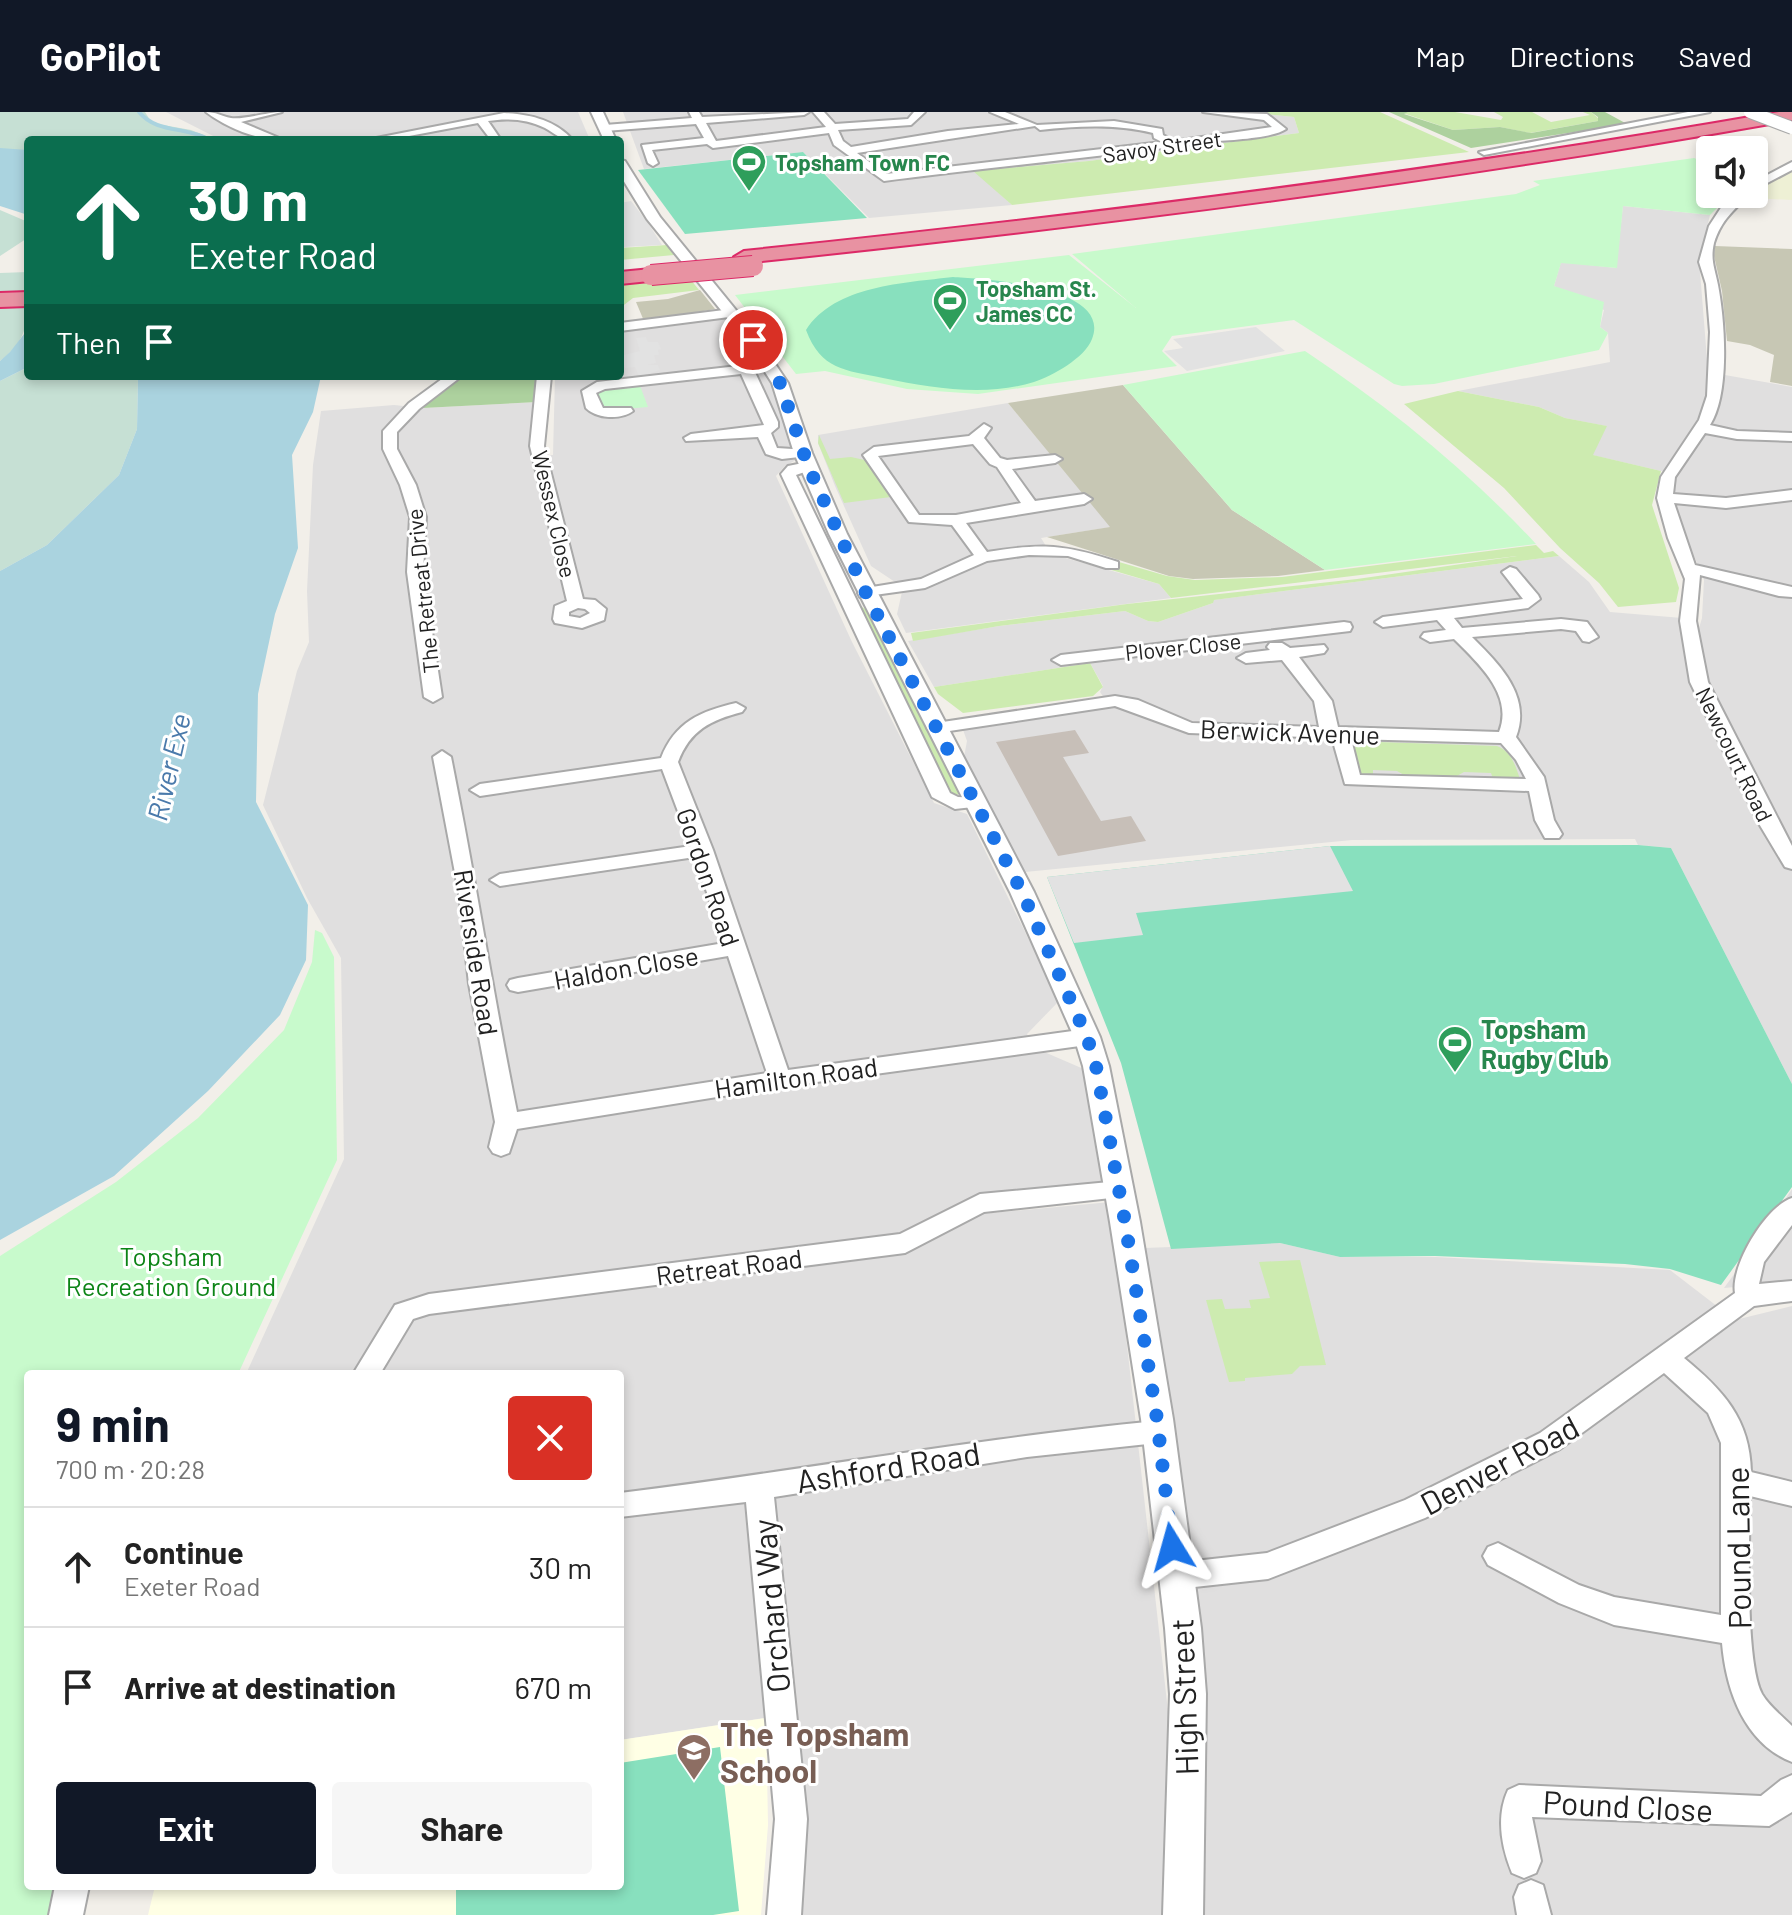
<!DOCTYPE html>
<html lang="en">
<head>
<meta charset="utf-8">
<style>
	:root { --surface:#fff; --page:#f6f6f6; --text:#222; --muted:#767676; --line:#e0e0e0; --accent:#111827 }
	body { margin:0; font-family:Barlow,sans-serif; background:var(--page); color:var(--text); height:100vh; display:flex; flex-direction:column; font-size:30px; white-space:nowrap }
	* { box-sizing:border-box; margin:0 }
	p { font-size:26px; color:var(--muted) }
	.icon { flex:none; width:44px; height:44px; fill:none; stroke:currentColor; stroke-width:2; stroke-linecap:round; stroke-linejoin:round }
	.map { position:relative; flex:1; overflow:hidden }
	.side { position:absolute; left:24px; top:1258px; width:600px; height:520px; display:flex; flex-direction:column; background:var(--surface); border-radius:8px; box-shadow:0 4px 12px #0003 }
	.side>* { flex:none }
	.top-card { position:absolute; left:24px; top:24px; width:600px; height:244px; border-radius:8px; box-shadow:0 4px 12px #0003; background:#0b6e4f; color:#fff; overflow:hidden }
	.fabs { position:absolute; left:1696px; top:24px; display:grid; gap:16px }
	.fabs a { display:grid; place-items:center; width:72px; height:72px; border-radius:8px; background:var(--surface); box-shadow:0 4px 12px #0003; font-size:40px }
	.pin { position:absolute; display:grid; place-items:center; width:68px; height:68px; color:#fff; margin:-34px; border:4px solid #fff; border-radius:50%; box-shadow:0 2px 8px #0007 }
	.me { position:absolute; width:88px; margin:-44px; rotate:352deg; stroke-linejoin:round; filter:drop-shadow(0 0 6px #0008) }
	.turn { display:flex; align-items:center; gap:28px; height:168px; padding:0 32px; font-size:36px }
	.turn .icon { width:104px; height:104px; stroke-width:2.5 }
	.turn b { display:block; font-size:56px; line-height:68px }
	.then { display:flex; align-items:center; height:76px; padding:0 32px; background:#0003; gap:16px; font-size:30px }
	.round { display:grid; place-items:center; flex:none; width:84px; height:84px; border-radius:8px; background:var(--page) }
	.overview { display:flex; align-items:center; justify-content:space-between; height:136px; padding:0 32px }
	h1 { font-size:48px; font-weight:700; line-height:60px; color:var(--accent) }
	.button { display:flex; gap:16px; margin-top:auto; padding:16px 32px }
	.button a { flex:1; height:92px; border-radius:8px; background:var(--accent); color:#fff; font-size:32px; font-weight:700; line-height:92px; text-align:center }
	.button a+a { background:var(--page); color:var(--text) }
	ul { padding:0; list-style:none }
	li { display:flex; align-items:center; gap:24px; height:120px; padding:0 32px; border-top:2px solid var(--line) }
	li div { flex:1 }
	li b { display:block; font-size:30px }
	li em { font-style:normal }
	header { display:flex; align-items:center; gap:48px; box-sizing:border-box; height:112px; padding:0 40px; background:var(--accent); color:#fff }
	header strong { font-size:38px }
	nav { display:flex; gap:44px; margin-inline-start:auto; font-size:28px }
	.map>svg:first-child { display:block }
</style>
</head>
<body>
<header>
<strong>GoPilot</strong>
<nav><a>Map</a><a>Directions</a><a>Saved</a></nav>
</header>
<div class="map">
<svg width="1792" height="1803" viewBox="0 0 1792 1803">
	<rect width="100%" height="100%" fill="#f2efe9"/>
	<g fill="#e0dfdf">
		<polygon points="166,0 578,0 590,28 221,28"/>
		<polygon points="623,0 1244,0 1294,5 1299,21 1089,49 975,59 1012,93 869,106 803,40 644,57"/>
		<polygon points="1623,94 1710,103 1699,147 1708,260 1792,275 1792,972 1671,736 1638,733 1635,727 1352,728 1025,760 964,645 967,629 962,615 1109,593 1100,580 1103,574 1090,551 934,575 908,529 999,514 1125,499 1148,509 1158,510 1213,491 1213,488 1559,444 1589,470 1610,500 1682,506 1697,523 1702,506 1704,468 1675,398 1672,375 1678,360 1661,359 1592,343 1606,314 1565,306 1539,295 1458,279 1610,250 1608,221 1600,215 1604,198 1554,174 1561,150 1616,156"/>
		<polygon points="720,205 728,206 749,231 772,272 798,347 785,354 776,364 852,530 934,691 967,702 1059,889 1027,922 1035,940 1042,939 1086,958 1108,1071 979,1084 900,1123 917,1135 980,1102 1111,1090 1173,1644 1163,1803 795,1803 803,1715 797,1601 620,1628 620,1262 246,1262 344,1047 341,846 307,786 263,693 297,559 309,530 307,479 313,353 321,299 394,293 423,296 537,290 530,344 553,343 555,264 620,264 620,217"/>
		<polygon points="1008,291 1111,415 1041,426 1051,442 1159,472 1171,486 906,521 897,502 902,480 895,470 871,454 835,374 818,331 818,323"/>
		<polygon points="1792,1077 1792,1170 1724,1176 1740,1154"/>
		<polygon points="1280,1131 1340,1145 1436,1145 1670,1158 1735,1208 1792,1194 1792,1803 1198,1803 1144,1136"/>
	</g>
	<polygon fill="#ffffe5" points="766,1606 768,1713 761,1803 148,1803 155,1774 620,1774 620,1628"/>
	<g fill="#c7c7b4">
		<polygon points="1715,134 1792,137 1792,274 1770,270 1774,243 1750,233 1727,229 1722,179 1714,144"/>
		<polygon points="700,178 715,197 644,209 636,190 668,187"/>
		<polygon points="1123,273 1232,398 1325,458 1278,464 1193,467 1169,464 1047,425 1110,415 1008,291"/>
	</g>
	<polygon fill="#eef0d5" points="1792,58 1792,88 1750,86 1768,72"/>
	<g fill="#cdebb0">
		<polygon points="1246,0 1380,0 1469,40 1012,93 973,59 1089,49 1299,21 1294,5"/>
		<polygon points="1408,0 1455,0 1501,8 1503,5 1494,0 1532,0 1551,10 1590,3 1583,0 1591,0 1598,6 1598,9 1530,21 1500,15 1453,18 1403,1"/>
		<polygon points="667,133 674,143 620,148 620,136"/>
		<polygon points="691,168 699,178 633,186 620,196 620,173"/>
		<polygon points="1458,279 1539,295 1565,306 1607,314 1593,343 1661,359 1652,393 1679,476 1676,490 1618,495 1599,471 1560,436 1504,376 1404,292"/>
		<polygon points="819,323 830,347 851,345 869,349 891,385 844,391 818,331"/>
		<polygon points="1536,433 1544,441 1553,439 1559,444 1214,488 1213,491 1158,510 1148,509 1125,499 999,514 913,529 911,521 1127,492 1357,467 1517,444 1171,486 1159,472 1108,457 1119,450 1167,464 1195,468 1282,465"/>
		<polygon points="856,490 871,502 959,680 957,684 951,685"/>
		<polygon points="1090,551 1103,575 1093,584 963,601 938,582 934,575"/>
		<path d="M1349,629L1497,634C1512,640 1515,653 1520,667H1493L1491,661L1464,660L1455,665L1406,664L1397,659L1373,658V665H1359Z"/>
		<polygon points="1300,1148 1326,1253 1300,1254 1292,1262 1245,1266 1245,1269 1229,1270 1206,1188 1222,1187 1225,1197 1251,1196 1249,1188 1270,1186 1259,1150"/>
	</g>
	<g fill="#add19e">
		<polygon points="1389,0 1408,0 1404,2 1453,18 1500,15 1531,21 1598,9 1598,5 1591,0 1605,0 1627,12 1471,36"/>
		<polygon points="464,264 539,264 537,290 423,296 437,281"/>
	</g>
	<g fill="#c6e0d4">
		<polygon points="0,0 145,0 152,11 191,18 216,28 28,28 28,50 0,47"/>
		<polygon points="0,98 28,110 26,127 0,144"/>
		<path d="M28,160C28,197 34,224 0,249V161Z"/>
		<polygon points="28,255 28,264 138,264 137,317 119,363 47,433 0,459 0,269"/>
	</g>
	<g fill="#c8facc">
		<polygon points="1694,46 1710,52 1710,82 1731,82 1710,103 1623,94 1617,156 1561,151 1554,174 1604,190 1600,215 1608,221 1599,238 1434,272 1402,274 1394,272 1294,208 1172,224 1162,239 1177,254 978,282 907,277 825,259 796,262 735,183 1069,143 1136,196 1072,142 1516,82 1540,73 1533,69"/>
		<path d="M1305,239C1389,295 1467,358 1536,432L1325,458L1232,398L1123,273Z"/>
		<polygon points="639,271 648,295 612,298 598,294 594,282 604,275"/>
		<polygon points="315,818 322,821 334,845 337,1048 238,1262 28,1262 28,1774 60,1774 55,1803 0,1803 0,1144 116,1070 198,1006 284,918 312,850"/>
	</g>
	<g fill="#88e0be">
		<polygon points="803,40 867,106 685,122 638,58"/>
		<path d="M953,165C982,167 1113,173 1092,227C1085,246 1052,264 1034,270C986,285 931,276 883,266C845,258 821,258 806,218C835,173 905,171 953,165Z"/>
		<polygon points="1638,733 1671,736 1792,972 1792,1075 1721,1173 1670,1157 1625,1152 1435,1144 1340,1145 1280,1131 1171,1137 1121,951 1047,765 1330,734"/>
		<polygon points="720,1635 739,1799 713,1803 456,1803 456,1774 620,1774 620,1651"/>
	</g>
	<g fill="#e2e2e2">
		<polygon points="631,89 648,111 662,133 624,135 620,122 620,114 625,113 620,111 620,91"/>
		<polygon points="1256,215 1285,239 1187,259 1164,239 1183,236 1173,227"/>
		<polygon points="646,225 648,230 658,230 661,237 658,238 659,243 654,243 656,251 647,253 658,253 660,258 639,265 635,255 625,256 620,244 640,239 636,226"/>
		<polygon points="1330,734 1353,779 1136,801 1143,823 1074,831 1047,765"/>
	</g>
	<g fill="#aad3df">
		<polygon points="0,36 28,38 28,103 0,94"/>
		<polygon points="28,217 28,255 0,269 0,249 10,240"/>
		<polygon points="138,264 321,264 313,300 292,343 298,436 275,502 258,582 256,690 308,793 306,848 280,903 208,979 114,1064 0,1128 0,459 47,433 119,363 137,317"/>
	</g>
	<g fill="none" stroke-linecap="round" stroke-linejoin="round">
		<path stroke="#aad3df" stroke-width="4" d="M139,0C157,22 187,14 210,28"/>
	</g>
	<polygon fill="#c7bfb8" points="1075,618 1089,641 1063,645 1101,709 1131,704 1146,729 1058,744 996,630"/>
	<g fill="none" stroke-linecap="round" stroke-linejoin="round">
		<defs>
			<g id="minor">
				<path d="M206,0C216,0 221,4 231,6C242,8 268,0 282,0L241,10L284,28C257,28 227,16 206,0Z"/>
				<path d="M689,0H699L702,5L809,0L804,3L706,11L716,29L826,15L813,0H824L835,12L908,7L914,0H925L911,13L838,18L843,29L851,35L948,19L1019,12L990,0H1005L1037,13L1114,9L1162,17L1163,23L1174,29L1272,15L1264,8L1203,0L1267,2L1286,17C1271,27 1228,28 1208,30C1101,45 992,55 884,69L834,33L829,21L713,36L707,32L652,38L658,51L653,54L648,51L642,33L704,26L696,12L605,19L600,16L605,13L692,6ZM1035,14L1040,18C1078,14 1116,12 1153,21L1154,26L1162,30L886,62L857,41Z"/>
				<polygon points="1688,0 1710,0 1484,43 1479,40"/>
				<path d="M504,1C530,2 555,8 573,28C560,28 556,22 545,16C527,7 507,6 488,9L501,28H491L478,11L388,28H366Z"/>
				<polygon points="1792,50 1792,58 1754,78 1754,70"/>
				<path d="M1736,82H1750C1734,98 1721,108 1714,131C1710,148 1715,157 1718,173C1725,209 1730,282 1710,313L1737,319L1792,321V329L1737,327L1705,321L1675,365L1673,382L1726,386L1792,378V388L1726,396L1674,391L1695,453L1792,475V485L1779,484L1700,463L1696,509L1708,570L1792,734V757L1785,755L1758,710L1690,570L1680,509L1685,467L1668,426L1657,386L1661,365L1699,308L1707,284L1710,220L1706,172L1699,150L1709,114L1724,91Z"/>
				<polygon points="732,197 738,201 737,204 620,219 620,211"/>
				<path d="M735,228L742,232L778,310V315L771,321L777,336L808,338V344L782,347L766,342L758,325L686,329L684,326L691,322L764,313L741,262L605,277L596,281L603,296H631L633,299C621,308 597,307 586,296L582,279L597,270L738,254L728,232Z"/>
				<polygon points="446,264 462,264 419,297 397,320 397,337 416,373 426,405 423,460 442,585 433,590 424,585 407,460 410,405 400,373 383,337 383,319 409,291"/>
				<path d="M537,264H551L544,334L583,487L595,488L606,497L604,508L582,516L555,511L553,507L555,494L567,489L530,334ZM578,496L585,497L590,501L580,506L569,504V500Z"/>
				<path d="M984,312L991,316L984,326L1000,346L1007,348L1055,343L1062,347L1055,351L1012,357L1035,389L1084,382L1092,387L1084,392L966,411L987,440C1043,431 1064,432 1118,450V456H1106L1068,444L1029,443L987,449L925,476L860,485L858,481L860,477L921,467L974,443L952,413L909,410L863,343L874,335L969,324ZM973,332L990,352L997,355L1021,391L956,403H919L878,344Z"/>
				<polygon points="808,350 813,351 813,357 796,363 950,681 958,685 982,686 985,690 982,694 955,697 932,685 781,362 788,354"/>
				<path d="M1510,455L1516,457L1538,483L1540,487L1528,496L1454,506L1462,516L1561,507L1587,510L1598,525L1589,530L1583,529L1576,519L1561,517L1472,525C1499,552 1532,584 1516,625L1544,665L1554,708L1562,722L1559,726H1545L1535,708L1529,679L1345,672L1332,626L1189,621L1115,594L936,621L927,616L936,611L1115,584L1138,588L1192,611L1319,615L1314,589L1282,548L1246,551L1237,546L1246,541L1270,538L1267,535L1270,531H1282L1290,536L1324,533L1327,537L1324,541L1299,545L1332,589L1338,615L1499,620C1514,583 1478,551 1454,527L1430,530L1421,525L1424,521L1446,518L1437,508L1383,515L1375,510L1383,505L1523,487L1502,460ZM1351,627L1501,631L1516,648L1526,667L1360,663Z"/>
				<polygon points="1344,510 1350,511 1352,515 1350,519 1061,553 1052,548 1061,543"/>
				<path d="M736,591L745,596L742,600C711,608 690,618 678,650L713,738L788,958L1087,917L1095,920L1098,925L1095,930L1087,933L780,975L517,1017L509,1041L501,1044L493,1041L489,1035L495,1010L469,872L459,782L433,645L442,639L451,645C475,763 493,882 517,1000L767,961L728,844L518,880L510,878L507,873L510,868L518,866L724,831L695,745L500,774L490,768L500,762L691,734L662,657L480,684L470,678L480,672L661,646C675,610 701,599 736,591Z"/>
				<polygon points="1120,1069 1129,1072 1132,1078 1129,1084 984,1100 905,1141 429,1202 413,1207 380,1262 353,1262 395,1193 429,1182 900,1122 980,1082"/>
				<path d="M1792,1086V1113L1764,1150L1759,1172L1792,1169V1189L1754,1194L1684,1246C1723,1278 1750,1307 1751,1360L1792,1370V1394L1750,1384C1749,1425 1745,1550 1762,1582C1769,1594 1782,1604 1792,1614V1650C1744,1631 1726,1578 1722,1531L1614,1513L1559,1491L1488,1453L1483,1444L1488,1435L1498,1431L1579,1473L1614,1485L1721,1503V1331L1708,1301L1664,1261L1560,1337L1425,1406L1268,1467L1176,1477L1166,1473L1161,1464L1166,1455L1176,1451L1267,1441L1405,1388L1540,1321L1735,1181C1730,1154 1766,1094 1792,1086Z"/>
				<path d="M1157,1309L1167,1312L1171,1320L1167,1328L1157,1331L1027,1345L774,1385L807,1707L801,1803H767L775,1707L746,1390L620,1405V1381C799,1359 977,1326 1157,1309Z"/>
				<path d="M1792,1663V1700L1769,1714L1532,1705L1541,1749L1536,1761L1524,1766L1512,1761C1501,1734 1496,1704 1508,1678L1519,1673L1761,1684L1781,1668Z"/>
				<polygon points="1531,1768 1543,1773 1551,1803 1517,1803 1514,1785 1519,1773"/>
				<polygon points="55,1774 89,1774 83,1803 49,1803"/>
			</g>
			<g id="tertiary">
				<polygon points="591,0 603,0 616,28 604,28"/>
				<polygon points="620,48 625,49 660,105 753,219 788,271 812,341 847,422 1034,780 1100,925 1109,954 1140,1110 1173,1307 1201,1516 1206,1582 1203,1803 1163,1803 1170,1582 1165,1516 1141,1307 1110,1110 1083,954 1074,925 1010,780 829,422 794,341 772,271 742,224 647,107 620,63"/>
			</g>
			<g id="motorway">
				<path d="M1779,0H1792V8C1444,70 1095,114 744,151L734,145L744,139C1090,103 1436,60 1779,0Z"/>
				<polygon points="651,157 662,163 659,168 620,172 620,160"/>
				<polygon points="28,180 28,194 0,195 0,181"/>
			</g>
		</defs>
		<use href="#minor" stroke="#a9a9a9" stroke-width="4"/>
		<use href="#tertiary" stroke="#a9a9a9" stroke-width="4"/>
		<use href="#motorway" stroke="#dc2a67" stroke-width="4"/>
		<use href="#minor" fill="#fff" fill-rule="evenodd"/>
		<use href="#tertiary" fill="#fff" fill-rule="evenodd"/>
		<use href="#motorway" fill="#e892a2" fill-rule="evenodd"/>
		<defs>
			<polyline id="minor-bridge" points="1750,0 1792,16"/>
			<polyline id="motorway-bridge" points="651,163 753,154"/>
		</defs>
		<use href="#minor-bridge" stroke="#a9a9a9" stroke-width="14" stroke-linecap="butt"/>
		<use href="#motorway-bridge" stroke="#dc2a67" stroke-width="22" stroke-linecap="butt"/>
		<use href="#minor-bridge" stroke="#fff" stroke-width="12"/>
		<use href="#motorway-bridge" stroke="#e892a2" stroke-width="20"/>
	</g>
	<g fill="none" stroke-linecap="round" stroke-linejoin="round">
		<polyline stroke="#1a73e8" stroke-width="14" stroke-dasharray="0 25.2" points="753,228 780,271 808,354 866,481 1022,780 1087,925 1096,954 1125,1110 1157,1307 1172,1435"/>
	</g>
	<defs>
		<symbol id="stadium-pin" viewBox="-11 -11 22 30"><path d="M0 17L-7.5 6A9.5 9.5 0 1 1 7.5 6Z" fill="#2e9e5b" stroke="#fff"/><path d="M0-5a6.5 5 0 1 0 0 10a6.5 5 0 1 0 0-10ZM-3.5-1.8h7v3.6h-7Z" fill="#fff"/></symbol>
		<symbol id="school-pin" viewBox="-11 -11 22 30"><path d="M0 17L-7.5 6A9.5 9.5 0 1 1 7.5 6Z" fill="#8d6e63" stroke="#fff"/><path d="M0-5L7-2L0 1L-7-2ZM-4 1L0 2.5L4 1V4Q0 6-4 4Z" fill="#fff"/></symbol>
	</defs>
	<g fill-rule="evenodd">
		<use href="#stadium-pin" x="729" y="30" width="40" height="54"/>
		<use href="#stadium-pin" x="930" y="169" width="40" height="54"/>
		<use href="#stadium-pin" x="1435" y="911" width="40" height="54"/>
		<use href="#school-pin" x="674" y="1619" width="40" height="54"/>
	</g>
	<g text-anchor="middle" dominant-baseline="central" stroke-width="6" stroke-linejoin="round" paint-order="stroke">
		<g font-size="22" fill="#222" stroke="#fff">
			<text transform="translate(1162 34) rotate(-8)">Savoy Street</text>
			<text transform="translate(555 402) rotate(77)">Wessex Close</text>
			<text transform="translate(422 479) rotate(-96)">The Retreat Drive</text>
			<text transform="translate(1183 534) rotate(-6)">Plover Close</text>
			<text transform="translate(1735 642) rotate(64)">Newcourt Road</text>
		</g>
		<g font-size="22" font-weight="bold" fill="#27864d" stroke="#fff" text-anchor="start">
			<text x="775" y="50">Topsham Town FC</text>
			<text x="976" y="176">Topsham St.<tspan x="976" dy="25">James CC</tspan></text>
		</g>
		<g font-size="26" fill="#222" stroke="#fff">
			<text transform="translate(1290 619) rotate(2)">Berwick Avenue</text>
			<text transform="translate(709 765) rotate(71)">Gordon Road</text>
			<text transform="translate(477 840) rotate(81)">Riverside Road</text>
			<text transform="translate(626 855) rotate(-10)">Haldon Close</text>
			<text transform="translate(796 965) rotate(-8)">Hamilton Road</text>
			<text transform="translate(729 1154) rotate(-7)">Retreat Road</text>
		</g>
		<g font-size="26" font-weight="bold" fill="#27864d" stroke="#fff" text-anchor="start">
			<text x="1481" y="916">Topsham<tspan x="1481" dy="30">Rugby Club</tspan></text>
		</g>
		<g font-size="26" fill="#0c8416" stroke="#fff">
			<text x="171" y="1143">Topsham<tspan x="171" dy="30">Recreation Ground</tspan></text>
		</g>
		<g font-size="28" font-style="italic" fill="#4a7aab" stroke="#fff">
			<text transform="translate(168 655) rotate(-77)">River Exe</text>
		</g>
		<g font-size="32" fill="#222" stroke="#fff">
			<text transform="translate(1499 1352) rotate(-28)">Denver Road</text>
			<text transform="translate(888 1354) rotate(-9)">Ashford Road</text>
			<text transform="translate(1737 1436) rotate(-91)">Pound Lane</text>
			<text transform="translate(770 1494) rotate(-95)">Orchard Way</text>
			<text transform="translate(1183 1585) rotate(-92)">High Street</text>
			<text transform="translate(1628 1693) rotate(3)">Pound Close</text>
		</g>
		<g font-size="32" font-weight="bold" fill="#785e54" stroke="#fff" text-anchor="start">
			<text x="720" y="1621">The Topsham<tspan x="720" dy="37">School</tspan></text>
		</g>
	</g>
</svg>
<div class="fabs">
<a><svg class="icon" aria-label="sound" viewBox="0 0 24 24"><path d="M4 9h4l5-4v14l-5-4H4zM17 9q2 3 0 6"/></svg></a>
</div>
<div class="pin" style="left:753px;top:228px;background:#d93025"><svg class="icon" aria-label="arrive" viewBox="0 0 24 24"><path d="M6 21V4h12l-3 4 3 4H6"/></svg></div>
<svg class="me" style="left:1172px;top:1435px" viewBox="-20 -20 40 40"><path d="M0-17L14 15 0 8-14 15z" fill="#1a73e8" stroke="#fff" stroke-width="4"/></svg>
<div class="top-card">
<div class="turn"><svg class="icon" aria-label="ahead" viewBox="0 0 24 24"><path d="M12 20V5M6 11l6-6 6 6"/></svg><div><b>30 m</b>Exeter Road</div></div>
<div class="then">Then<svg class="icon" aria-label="arrive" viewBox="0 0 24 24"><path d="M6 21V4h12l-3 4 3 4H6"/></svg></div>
</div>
<section class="side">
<div class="overview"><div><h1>9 min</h1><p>700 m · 20:28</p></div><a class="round" style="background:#d93025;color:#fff"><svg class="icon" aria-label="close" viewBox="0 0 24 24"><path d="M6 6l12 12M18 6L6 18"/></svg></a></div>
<ul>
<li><svg class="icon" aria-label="ahead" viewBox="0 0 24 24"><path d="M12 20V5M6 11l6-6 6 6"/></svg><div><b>Continue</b><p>Exeter Road</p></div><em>30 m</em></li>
<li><svg class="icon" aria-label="arrive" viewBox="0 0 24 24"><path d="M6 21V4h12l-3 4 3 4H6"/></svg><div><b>Arrive at destination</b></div><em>670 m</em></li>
</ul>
<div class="button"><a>Exit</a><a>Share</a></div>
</section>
</div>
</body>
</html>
